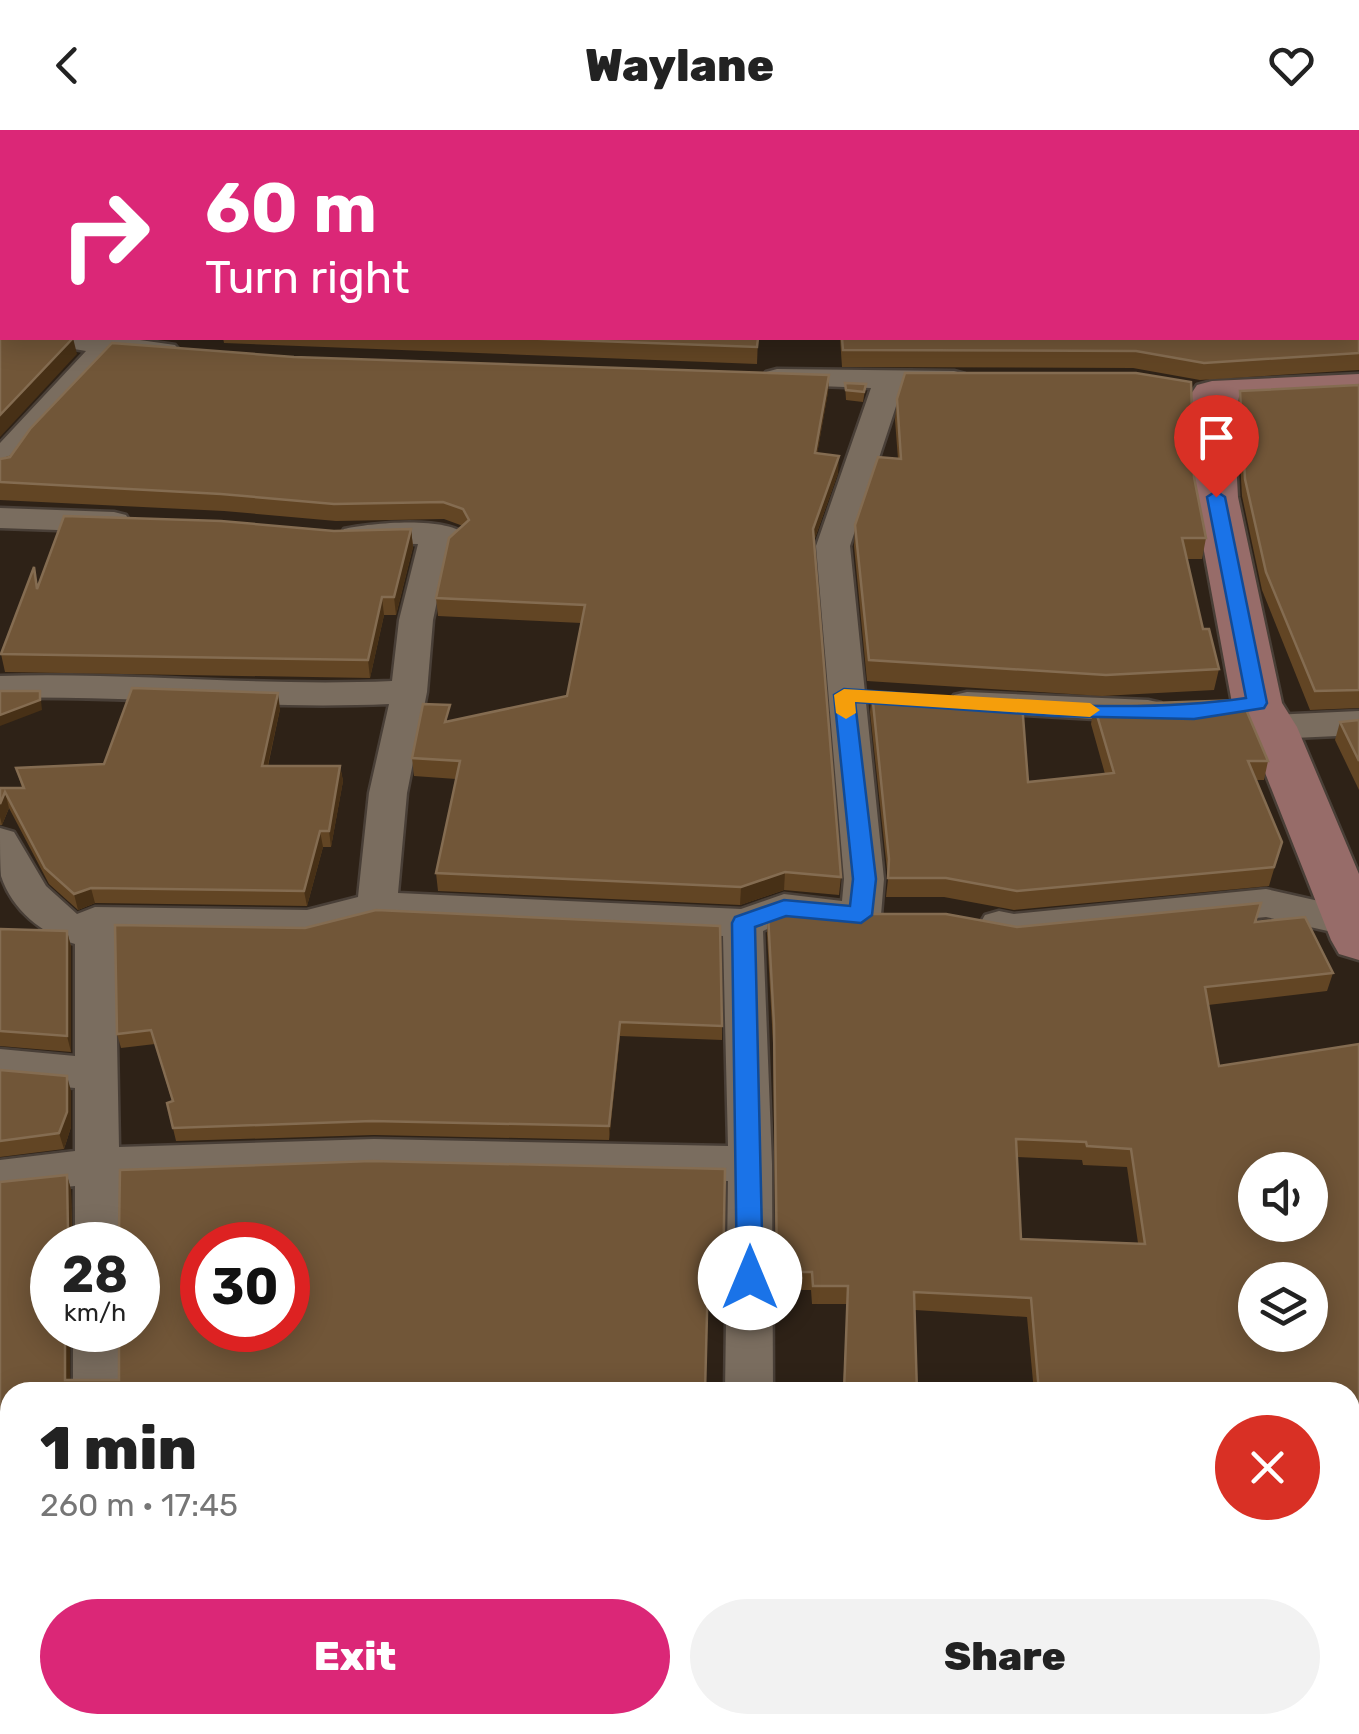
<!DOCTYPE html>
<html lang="en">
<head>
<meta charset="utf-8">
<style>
	:root { --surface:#fff; --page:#f2f2f2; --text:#222; --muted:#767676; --accent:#db2777 }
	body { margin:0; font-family:Rubik,sans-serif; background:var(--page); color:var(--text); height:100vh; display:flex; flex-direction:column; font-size:38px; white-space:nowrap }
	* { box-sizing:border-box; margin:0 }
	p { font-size:32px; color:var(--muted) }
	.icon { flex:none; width:55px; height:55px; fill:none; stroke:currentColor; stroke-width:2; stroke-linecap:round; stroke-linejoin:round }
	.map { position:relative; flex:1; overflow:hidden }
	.drawer { position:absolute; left:0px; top:1252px; width:1360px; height:352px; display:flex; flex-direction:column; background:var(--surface); border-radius:30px 30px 0 0; box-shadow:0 5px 25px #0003 }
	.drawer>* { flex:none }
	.hud { position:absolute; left:0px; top:0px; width:1360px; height:210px; box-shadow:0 5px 25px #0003; background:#db2777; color:#fff; overflow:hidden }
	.controls { position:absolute; left:1238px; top:1022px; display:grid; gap:20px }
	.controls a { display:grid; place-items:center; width:90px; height:90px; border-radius:50%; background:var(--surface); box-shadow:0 5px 25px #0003; font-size:50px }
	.speed { position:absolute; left:30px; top:1092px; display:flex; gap:20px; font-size:50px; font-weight:700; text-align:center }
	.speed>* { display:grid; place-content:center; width:130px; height:130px; border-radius:50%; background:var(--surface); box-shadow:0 5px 25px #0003; line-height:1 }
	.speed small { font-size:25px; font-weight:400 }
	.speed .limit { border:15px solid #d22; background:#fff; color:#111 }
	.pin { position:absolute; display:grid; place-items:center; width:85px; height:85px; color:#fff; margin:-102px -42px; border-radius:50% 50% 50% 0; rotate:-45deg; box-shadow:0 0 10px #0007 }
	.pin .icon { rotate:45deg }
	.me { position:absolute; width:110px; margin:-55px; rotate:0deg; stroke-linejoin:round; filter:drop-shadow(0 0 8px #0008) }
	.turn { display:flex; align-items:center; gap:35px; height:210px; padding:0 40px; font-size:45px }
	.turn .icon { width:130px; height:130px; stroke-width:2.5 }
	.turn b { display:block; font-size:70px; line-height:85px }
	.round { display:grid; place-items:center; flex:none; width:105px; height:105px; border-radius:52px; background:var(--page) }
	.overview { display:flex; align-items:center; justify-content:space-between; height:170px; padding:0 40px }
	h1 { font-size:60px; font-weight:800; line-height:75px }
	.action { display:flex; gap:20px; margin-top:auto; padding:20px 40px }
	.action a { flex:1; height:115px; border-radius:60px; background:var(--accent); color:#fff; font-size:40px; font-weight:800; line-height:115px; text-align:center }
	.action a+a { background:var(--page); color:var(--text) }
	header { display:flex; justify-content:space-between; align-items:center; height:130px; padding:0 40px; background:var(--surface); font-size:45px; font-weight:800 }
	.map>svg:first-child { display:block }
</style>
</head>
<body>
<header><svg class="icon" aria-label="back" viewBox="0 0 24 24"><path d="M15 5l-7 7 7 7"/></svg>Waylane<svg class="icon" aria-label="heart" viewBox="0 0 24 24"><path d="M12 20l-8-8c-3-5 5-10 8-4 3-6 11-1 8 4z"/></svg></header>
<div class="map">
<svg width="1359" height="1604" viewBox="0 0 1359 1604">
	<rect width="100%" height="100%" fill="#2e2217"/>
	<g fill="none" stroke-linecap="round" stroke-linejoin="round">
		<defs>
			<g id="street">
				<rect x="1204" y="0" width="26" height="2"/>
				<polygon points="40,208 126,208 175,215 180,221 175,227 165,230 116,224 31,314 11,342 0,345 0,313 86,221 45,214"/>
				<path d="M777,239L954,241L965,244L969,250L965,256L902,258L850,416L884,749L881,785L875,795C846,803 817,788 786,792C779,793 770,798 763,801L772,1034L773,1262H725L728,1051L374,1043L120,1052L121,1115H75V1056L0,1064V1030L75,1021V958L0,951V919L75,926V814C42,804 12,780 1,746C0,733 0,712 0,698L14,702L46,756L77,784L95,777L307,780L358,767L369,663L389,574C259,580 130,565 0,568V546C131,542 261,557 392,551L399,490L418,414L344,413L340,406L344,399C369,393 452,385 467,407L447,424L433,490L427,562L407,663L398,763L741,779L784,764L842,771L844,749L816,416L871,258L766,254L762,248L766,242ZM377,790L723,806L728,1016L374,1009L119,1017L115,805L307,808Z"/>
				<polygon points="0,378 114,382 126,385 130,392 126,399 114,402 0,398"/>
				<polygon points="967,562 1148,570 1161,573 1166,581 1161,589 1148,592 954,581 949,573 954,565"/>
				<polygon points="1359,581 1359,605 1272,609 1259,605 1254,597 1259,589 1272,585"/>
				<polygon points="1266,759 1359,780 1359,808 1266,787 1014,812 985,805 979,795 985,785 999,781 1014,784"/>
				<rect x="73" y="1200" width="48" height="62"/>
				<rect x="0" y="1299" width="10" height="42"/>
				<rect x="1350" y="1339" width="9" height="44"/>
				<polygon points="741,1595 795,1595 796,1604 742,1604"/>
			</g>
			<polygon id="secondary" points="1359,244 1359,268 1233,275 1238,367 1282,573 1297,597 1359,744 1359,830 1339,824 1331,810 1247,597 1232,573 1194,367 1191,264 1197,255 1212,251"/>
		</defs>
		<use href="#street" stroke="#493f37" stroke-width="5"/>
		<use href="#secondary" stroke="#493f37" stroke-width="5"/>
		<use href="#street" fill="#7a6d5f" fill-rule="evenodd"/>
		<use href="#secondary" fill="#976c69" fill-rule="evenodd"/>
	</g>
	<g fill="#624524" fill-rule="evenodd">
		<polygon points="1230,0 1359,0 1359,240 1200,250 1133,238 842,237 840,208 1358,208 1358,2 1229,2"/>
		<polygon points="223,208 758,208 757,234 224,213"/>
		<polygon points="294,227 829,245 828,262 817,324 838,343 814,411 841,747 839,765 784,760 740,775 438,761 436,743 456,649 414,646 412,628 451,591 567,566 581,493 438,486 436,468 463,396 444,389 336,391 224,381 0,370 0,329"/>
		<polygon points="845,253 866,254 863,272 846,270"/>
		<polygon points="1359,255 1359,578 1310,580 1262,460 1242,366 1237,279 1240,261"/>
		<polygon points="897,269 1194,347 1206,408 1202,429 1187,429 1203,499 1219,539 1214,560 1102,566 867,551 854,416 855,395 898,329 895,290"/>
		<polygon points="411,399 413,417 396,485 384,485 370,548 5,542 1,524 38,456 334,401"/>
		<polygon points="872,563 1028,652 1105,644 1091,594 1094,575 1268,631 1264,650 1256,650 1282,712 1269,756 1014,780 944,767 886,767 888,749 870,582"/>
		<polygon points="280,579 268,636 340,636 343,651 331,717 323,717 307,776 95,773 78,780 49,754 9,678 2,695 0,695 0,658 22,658 16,638 104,634"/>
		<polygon points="1359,590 1359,660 1335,610 1340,592"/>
		<path d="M768,785L1017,797L1256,792L1333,843L1327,861L1208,875L1219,936L1359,914V1336H1353L1359,1604H883L882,1595H1350V1262H1034L1027,1187L915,1180L917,1262H843L847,1174H812L811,1160H776L773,913L767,804ZM1017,1027L1082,1030L1083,1035L1127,1037L1138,1113L1021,1109Z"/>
		<polygon points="115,795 722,896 722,910 620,906 609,1010 374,1005 176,1011 167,973 172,971 155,914 121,918 117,904"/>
		<polygon points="0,799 67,801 71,817 71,922 0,916"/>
		<polygon points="0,940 71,961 71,997 64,1019 0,1027"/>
		<path d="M725,1039L723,1159H708L705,1262H10V1595H155L153,1604H0L8,1326L7,1296L0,1295V1052L67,1045L71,1060L72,1102H119ZM52,1115L138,1200L119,1250H70V1200H52Z"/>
	</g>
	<g fill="#473016">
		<polygon points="73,208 77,224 0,307 0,285"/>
		<polygon points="829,245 828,262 814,341 815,323"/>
		<polygon points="839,326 838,343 812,416 813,399"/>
		<polygon points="411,399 413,417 396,485 394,467"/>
		<polygon points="382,467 384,485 370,548 368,530"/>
		<polygon points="40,561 42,580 0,596 0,585"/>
		<polygon points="278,563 280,579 264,652 262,636"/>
		<polygon points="340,636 343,651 331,717 329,701"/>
		<polygon points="5,662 9,678 2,695 0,687 0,674"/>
		<polygon points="320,701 323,717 307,776 304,761"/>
		<polygon points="785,742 784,760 740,775 741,757"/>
		<polygon points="91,758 95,773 78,780 74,764"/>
		<polygon points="67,801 71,817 71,922 67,906"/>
		<polygon points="620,892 620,906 609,1010 609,996"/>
		<polygon points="67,946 71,961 71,997 64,1019 59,1003"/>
		<polygon points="67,1045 71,1060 72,1115 68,1102"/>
		<polygon points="65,1200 70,1200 70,1262 65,1250"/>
		<polygon points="147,1595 155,1595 153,1604 145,1604"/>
		<polygon points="282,1595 288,1595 286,1604 281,1604"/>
	</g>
	<g fill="#715638" stroke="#846c51" stroke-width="2.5" fill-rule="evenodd">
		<polygon points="0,0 1168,0 1169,2 2,2 2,208 73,208 0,285 0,177 2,176 2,157 0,156 0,73 2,72 0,53"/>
		<polygon points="1232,0 1359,0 1359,223 1204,233 1136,221 843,220 842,208 1358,208 1358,2 1233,2"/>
		<polygon points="517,208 758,208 757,217"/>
		<polygon points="112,213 294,227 829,245 815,323 839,326 813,399 841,747 785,742 741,757 436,743 460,631 412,628 423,574 450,575 445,592 567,566 585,475 436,468 449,408 469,390 463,379 443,372 334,374 221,364 0,352 0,329 10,327 30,299"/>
		<polygon points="905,243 1136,243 1191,252 1194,347 1206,408 1182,408 1203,499 1209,499 1219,539 1106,545 869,530 855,395 878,327 901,329 897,269"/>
		<polygon points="845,253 866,254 864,262 846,260"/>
		<polygon points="1359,255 1359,560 1315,561 1266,442 1245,349 1240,261"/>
		<polygon points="64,386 221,391 334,401 411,399 394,467 382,467 368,530 1,524 34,437 37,459"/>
		<polygon points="132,558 278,563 262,636 340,636 329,701 320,701 304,761 91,758 74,764 45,738 5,662 0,674 0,658 24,658 16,638 104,634"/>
		<polygon points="0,561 40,561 40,570 0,585"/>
		<polygon points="872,563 1022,573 1028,652 1114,643 1094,575 1242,570 1268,631 1248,631 1282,712 1274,737 1017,761 946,748 888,748 889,729"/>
		<polygon points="1359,590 1359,631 1340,592"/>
		<path d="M1261,773L1255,792L1305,787L1333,843L1205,857L1219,936L1359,914V1318H1357L1353,1321V1366L1357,1369H1359V1604H886V1595H1350V1262H1039L1031,1168L914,1162L917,1262H844L848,1156H813L812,1142H777L774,894L768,785L787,777L862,784H946L1017,797ZM1016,1009L1086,1012L1087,1016L1131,1019L1145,1114L1021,1109ZM1255,1040H1310V1095H1255ZM1255,1150H1310V1205H1255Z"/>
		<polygon points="376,780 720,796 722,896 620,892 609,996 372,991 173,998 167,973 173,971 151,900 117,904 115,795 305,798"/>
		<polygon points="0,799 67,801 67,906 0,901"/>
		<polygon points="0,940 67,946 67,982 59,1003 0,1011"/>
		<path d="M372,1031L725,1039L723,1144H708L705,1262H10V1595H147L145,1604H0V1328L8,1326L7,1281H0V1052L67,1045L68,1102H119L120,1040ZM52,1115H138V1200H119V1250H65V1200H52ZM202,1115H288V1200H202Z"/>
		<polygon points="240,1595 282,1595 281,1604 238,1604"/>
		<polygon points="357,1595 544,1595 543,1604 356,1604"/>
	</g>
	<path fill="#1a73e8" stroke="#114b97" stroke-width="2.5" d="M1216,361L1225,367L1267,573L1264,578L1194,589L1054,586L855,572L876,749L872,785L861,793L786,786L755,797L763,1148L759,1156L750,1159L740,1156L737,1148L732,793L735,787L784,770L850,776L853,749L834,565L844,559C976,568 1114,587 1246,568L1207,367Z"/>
	<polygon fill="#f59e0b" points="844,559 1090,573 1100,580 1090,587 855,572 856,583 846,589 836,583 834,565"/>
</svg>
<div class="controls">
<a><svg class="icon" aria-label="sound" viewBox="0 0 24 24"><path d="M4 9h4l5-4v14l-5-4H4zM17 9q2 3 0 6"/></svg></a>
<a><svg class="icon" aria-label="layers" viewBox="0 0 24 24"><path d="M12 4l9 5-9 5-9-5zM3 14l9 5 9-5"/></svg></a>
</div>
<div class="speed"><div>28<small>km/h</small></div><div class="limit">30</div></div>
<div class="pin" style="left:1216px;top:367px;background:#d93025"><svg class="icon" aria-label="arrive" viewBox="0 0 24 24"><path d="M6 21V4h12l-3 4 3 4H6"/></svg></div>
<svg class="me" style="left:750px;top:1148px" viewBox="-20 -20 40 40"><circle r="19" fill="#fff"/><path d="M0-13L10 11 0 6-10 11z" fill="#1a73e8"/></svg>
<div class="hud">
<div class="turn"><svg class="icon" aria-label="right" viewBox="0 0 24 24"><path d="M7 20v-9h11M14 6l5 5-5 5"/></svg><div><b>60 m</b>Turn right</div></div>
</div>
<section class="drawer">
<div class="overview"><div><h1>1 min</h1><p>260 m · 17:45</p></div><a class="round" style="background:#d93025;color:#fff"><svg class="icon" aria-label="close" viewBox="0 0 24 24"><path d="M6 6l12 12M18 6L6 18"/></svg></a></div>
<div class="action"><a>Exit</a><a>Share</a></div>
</section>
</div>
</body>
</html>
